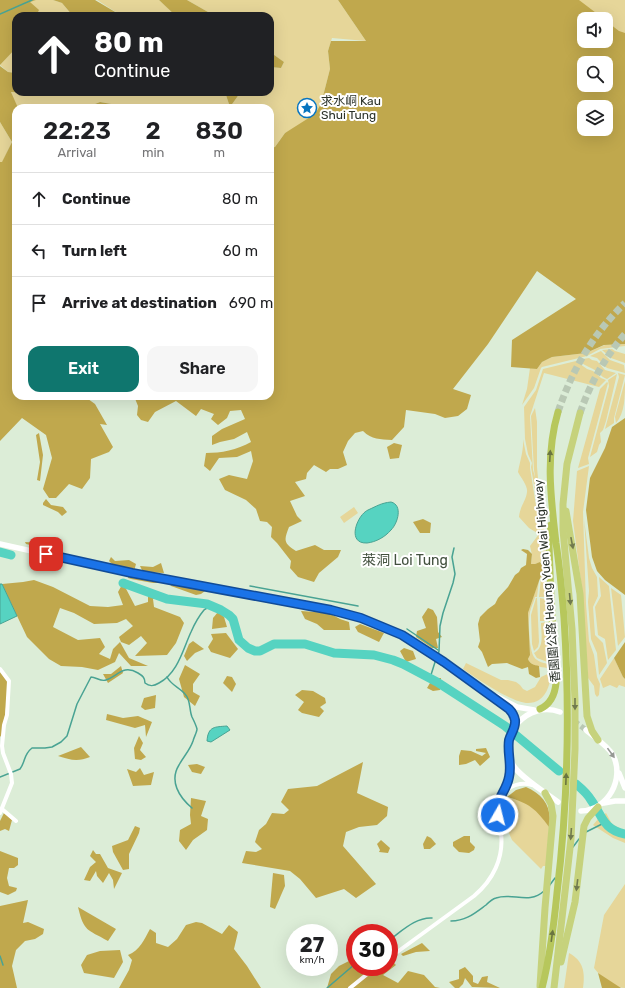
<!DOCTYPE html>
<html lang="en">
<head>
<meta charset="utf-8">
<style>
	:root { --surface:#fff; --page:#f6f6f6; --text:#202124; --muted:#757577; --line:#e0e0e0; --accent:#0f766e }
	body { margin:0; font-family:Rubik,"Noto Sans SC",sans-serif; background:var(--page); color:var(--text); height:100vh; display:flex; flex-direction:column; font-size:15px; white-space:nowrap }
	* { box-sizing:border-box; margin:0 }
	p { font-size:13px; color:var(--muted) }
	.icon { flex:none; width:22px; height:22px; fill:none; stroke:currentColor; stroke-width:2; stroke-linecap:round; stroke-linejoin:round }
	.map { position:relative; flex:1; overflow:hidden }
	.details { position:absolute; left:12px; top:104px; width:262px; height:296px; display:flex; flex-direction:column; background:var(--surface); border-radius:12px; box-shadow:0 4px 16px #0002 }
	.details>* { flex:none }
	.banner { position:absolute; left:12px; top:12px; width:262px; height:84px; border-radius:12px; box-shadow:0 4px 16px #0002; background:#202124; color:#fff; overflow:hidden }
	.controls { position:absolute; left:577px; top:12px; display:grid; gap:8px }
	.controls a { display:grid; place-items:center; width:36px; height:36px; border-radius:8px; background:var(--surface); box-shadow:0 4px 16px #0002; font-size:20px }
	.speed { position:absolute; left:286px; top:924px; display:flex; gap:8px; font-size:20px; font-weight:700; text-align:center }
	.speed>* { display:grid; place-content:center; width:52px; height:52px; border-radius:50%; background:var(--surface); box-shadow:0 4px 16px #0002; line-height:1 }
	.speed small { font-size:10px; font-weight:400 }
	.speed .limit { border:6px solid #d22; background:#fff; color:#111 }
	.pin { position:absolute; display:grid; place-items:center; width:34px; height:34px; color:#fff; margin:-17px; border-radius:8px; box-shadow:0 2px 6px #0006 }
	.me { position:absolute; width:44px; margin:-22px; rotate:8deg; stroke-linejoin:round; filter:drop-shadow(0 0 3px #0008) }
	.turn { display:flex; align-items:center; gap:14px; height:84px; padding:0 16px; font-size:18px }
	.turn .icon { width:52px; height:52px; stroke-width:2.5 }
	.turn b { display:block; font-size:28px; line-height:34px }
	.eta { display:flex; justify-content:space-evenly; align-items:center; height:68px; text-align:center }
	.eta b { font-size:24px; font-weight:600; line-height:28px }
	.primary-button { display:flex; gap:8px; margin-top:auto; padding:8px 16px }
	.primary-button a { flex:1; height:46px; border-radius:12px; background:var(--accent); color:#fff; font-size:16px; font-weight:600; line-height:46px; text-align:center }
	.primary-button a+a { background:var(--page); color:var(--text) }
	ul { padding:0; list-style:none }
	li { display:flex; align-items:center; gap:12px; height:52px; padding:0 16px; border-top:1px solid var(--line) }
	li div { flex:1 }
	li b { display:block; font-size:15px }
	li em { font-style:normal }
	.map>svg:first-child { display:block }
</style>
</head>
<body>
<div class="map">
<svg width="625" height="988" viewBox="0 0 625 988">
	<rect width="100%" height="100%" fill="#dcedd7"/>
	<g fill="#e6d699">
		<polygon points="36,0 53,0 62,3 73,16 27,16 29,2"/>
		<polygon points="97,0 159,0 177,16 122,16"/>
		<polygon points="187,0 338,0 366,41 332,38 328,51 330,69 321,104 331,110 285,133 275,147 270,148 270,108 134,108 100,102 85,108 16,108 11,92 30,93 34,92 152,92 152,93 225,92 230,107 240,93 243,92 270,92 270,67 281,68 284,62 270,52 270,16 215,16"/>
		<polygon points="553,0 625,0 625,55 606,40 606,19 584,19"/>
		<polygon points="16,47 16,73 8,72 0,65"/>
		<polygon points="0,122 12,142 0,167"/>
		<polygon points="625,344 625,346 600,349 587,356 542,367 541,368 534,388 522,405 527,389 530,368 537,369 542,362 552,357 586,353 605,345"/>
		<polygon points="612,349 615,351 625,354 625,363 611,358 602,350"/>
		<polygon points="601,351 610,360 624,365 625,373 607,368 597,358 590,356"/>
		<path d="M589,358L592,360L597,361L605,370L616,373L607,379C601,377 598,371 593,369C587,366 583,364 577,360Z"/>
		<polygon points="576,361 587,369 593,371 601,378 606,380 599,387 544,373 530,416 533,470 535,477 536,491 539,490 545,536 545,597 539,597 542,568 543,540 531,467 532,463 528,454 525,439 524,407 536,390 543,369"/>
		<polygon points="618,373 625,375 614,418 614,423 605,429 619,377"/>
		<polygon points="617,374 606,421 603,430 600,433 601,442 599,445 597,452 590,457 609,386 608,380"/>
		<path d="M625,381C625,396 625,413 616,423L615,417Z"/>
		<polygon points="607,382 608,383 588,458 589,464 578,468 600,389"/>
		<polygon points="535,408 537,422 537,467 539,489 537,490 534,470 531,416"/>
		<path d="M523,439L526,454L530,463V468L541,537V562L535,564H531L532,555L530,546L539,534L529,528L519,517C520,506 526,501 527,492C528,486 521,478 518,472C520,461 524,449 523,439Z"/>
		<polygon points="589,466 583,512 586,604 589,641 594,655 597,677 600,684 599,695 597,697 595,694 594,686 588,678 582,589 573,521 577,471"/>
		<polygon points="354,507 358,513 344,523 340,517"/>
		<polygon points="584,519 589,558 592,568 597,577 598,596 593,607 595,635 603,643 607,663 599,675 597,653 591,639 588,602 589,591"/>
		<polygon points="599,577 609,586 616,650 608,660 605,639 598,635 595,607 601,596"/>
		<path d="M539,580L537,597H535C534,602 531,607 530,612C528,621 529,649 534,657C537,662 545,663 551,665L547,668C541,667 530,666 528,659L530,655L528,613Z"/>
		<polygon points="611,588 621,595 625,637 618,646"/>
		<polygon points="536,598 537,598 539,642 538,647 534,651 532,644 531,615"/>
		<polygon points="540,598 545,599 547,621 540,621"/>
		<path d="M547,622L550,663L537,658L534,653C545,647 541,634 541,623Z"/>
		<polygon points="614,658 623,677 625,679 625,687 619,685 617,688 610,685 603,688 600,679"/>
		<path d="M466,663L501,680H508L516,682L520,685L523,689L527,691L535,687L541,677L552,672C550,682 548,694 539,700C536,702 532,703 528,703C512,703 476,678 463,669Z"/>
		<path d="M507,797L524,802L531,806L541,815L549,827L546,866H543L541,869L512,840C506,828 502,809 507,797Z"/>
		<polygon points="606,813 612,824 625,831 625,843 613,838 593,825 598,819"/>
		<path d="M625,884V988C610,988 603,979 594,968L604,915Z"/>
		<path d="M569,953C584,961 585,973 583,988H564Z"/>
	</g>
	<g fill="#c0a84d" fill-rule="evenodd">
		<polygon points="0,0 36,0 30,2 39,10 36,16 16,16 16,48 0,65"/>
		<polygon points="53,0 95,0 122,16 73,16 62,3"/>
		<polygon points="159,0 187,0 215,16 176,16"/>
		<path d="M338,0H579L604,19H584V41H606V21L619,31L625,33V344L604,345L586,353L552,357L542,362L537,369L511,367L512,340L576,299L537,271L488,344L453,389L471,395L467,409L458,416L445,418L435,414L406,410L404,427L392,440C380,439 372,440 363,431L355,433L348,441L343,452L347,465L338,469H330L326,472L314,465L307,473L306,479L295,482L305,496L290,501L297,516L302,521L289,527C284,540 283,543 296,551L315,545L324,550H341L338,557L319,573L314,582L298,577L290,568L291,561L277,543L271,537L272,527L267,522L260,521L256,509L246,500L225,490L219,479L229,475L247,479L253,461L251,451L237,457L219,458L210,471L204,466L206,453C221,453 237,450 251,442L247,432L234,439L220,442L212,445V436L222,429L245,419L241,410L230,411L227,418L218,425L211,419L214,414L201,409L196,416L176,401L155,412L148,422L141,420L137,415L138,406L134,396H270V148L275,147L285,133L315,114L321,104L330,69L328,51L331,41H366ZM584,63H606V85H584ZM584,107H606V129H584Z"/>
		<polygon points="270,52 284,62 281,68 270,67"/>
		<polygon points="0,66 8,72 16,73 16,92 34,92 30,93 11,92 18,108 16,108 16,396 84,396 95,404 107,425 100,424 113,447 109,452 91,459 90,478 82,489 69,484 56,498 49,498 43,489 52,458 46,435 22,418 0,441 0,162 2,162 12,142 0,122"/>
		<polygon points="225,92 242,92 240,93 230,107"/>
		<polygon points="100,102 134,108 85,108"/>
		<polygon points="625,418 625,595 605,580 597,571 592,557 586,510 590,478 605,448 612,427"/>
		<polygon points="39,433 43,455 40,481 37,480 40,462 36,435"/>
		<polygon points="394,443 402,445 399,458 390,459 387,447"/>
		<polygon points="46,499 51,505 63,507 67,512 62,516 58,512 43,505 43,503"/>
		<polygon points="423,519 431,523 430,533 420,533 413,522"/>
		<polygon points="45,541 51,546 59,546 63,552 62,552 26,544 25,542 40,543"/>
		<path d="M523,549L528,550L532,554L531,564H535L540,562L543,566V571L539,581L528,613L530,655L528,659C530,664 534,665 539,666L540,677L536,678L529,674L528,667L522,669L507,663L492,664L488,667L482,652L478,647L480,641L478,624L480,617L488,609L495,604L498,598L508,587L515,575L519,572L521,568L526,565L527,554L521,550Z"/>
		<polygon points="111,557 115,561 129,560 136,564 134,571 115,567 109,561"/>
		<polygon points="161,563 164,573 143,572 140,566 153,567"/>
		<polygon points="129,571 158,579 163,583 153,583 131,579 128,578"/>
		<polygon points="34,580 53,587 90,606 108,607 123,605 118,592 123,583 135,606 148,602 148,596 153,594 167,599 153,599 154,607 180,617 184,623 176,643 167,655 135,656 147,643 141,636 129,645 121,642 119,637 133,626 126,619 117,623 94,624 74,613 60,608 53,627 78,640 100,638 105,647 99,654 110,659 113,649 120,642 129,658 148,666 131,666 119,653 115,662 98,670 82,667 61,666 49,659 27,637 2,584 23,582"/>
		<polygon points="168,581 209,588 201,594 196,595 171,586"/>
		<polygon points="428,608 433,610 437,617 438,632 442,637 436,639 438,648 432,648 416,637 417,631 426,628 422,617"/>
		<polygon points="301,611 329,613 340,619 349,622 350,630 324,630 317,624 305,619"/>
		<polygon points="218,612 224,617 227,627 212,629 213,618"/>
		<polygon points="360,624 384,633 379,642 358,632 355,627"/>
		<polygon points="226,633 238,649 230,658 211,652 208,647 213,639 211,634"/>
		<polygon points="193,641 204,649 195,653 187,661 184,656 189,644"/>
		<polygon points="625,642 625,679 623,677 614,658"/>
		<polygon points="404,648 413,651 416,659 406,662 400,651"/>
		<polygon points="185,665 200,674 193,684 193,692 200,696 195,706 184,697 179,679"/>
		<polygon points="121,666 123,673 108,683 103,674 111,674"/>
		<polygon points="0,671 9,681 3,733 0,737"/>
		<polygon points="227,676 232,677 236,684 232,692 223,683"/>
		<polygon points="436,678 441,678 440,690 433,691 427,688 430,683"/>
		<polygon points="302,690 313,691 325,698 326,703 320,707 324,711 319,717 302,713 298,710 304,702 295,695"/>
		<polygon points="156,695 155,708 145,710 141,707 144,698"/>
		<polygon points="107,714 123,718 138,716 152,722 146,737 145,725 135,728 106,720"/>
		<polygon points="139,736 143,743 140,750 146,757 141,760 135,759 134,748"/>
		<path d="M81,747L90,757C78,762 70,760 58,756Z"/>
		<polygon points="486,748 490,757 480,766 475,760 466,764 459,765 459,756 461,750 471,751 482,756 486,753 476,751 476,749"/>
		<polygon points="363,762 357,793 388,807 387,816 377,825 359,827 346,832 343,846 376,884 356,898 344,889 316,898 300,879 290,871 242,863 246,851 256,852 262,849 255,842 259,830 266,824 272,813 284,814 289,810 281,802 288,789 317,786"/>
		<polygon points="197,764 205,767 201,774 192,772 188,765"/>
		<polygon points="140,768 144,775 154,772 151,785 133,786 127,769 136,772"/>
		<path d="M526,787C543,794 553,808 549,827C536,809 529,803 507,797L516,790Z"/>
		<polygon points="191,798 206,801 201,816 208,819 207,830 193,840 186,850 179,841 180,830 191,824 190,815"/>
		<polygon points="4,813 12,820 9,831 5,829 0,831 0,821"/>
		<polygon points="135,826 140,828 139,833 129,854 129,869 123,870 113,852 112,846 128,840"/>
		<polygon points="427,836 431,838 436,844 430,849 424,849 423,844"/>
		<polygon points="464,836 470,836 470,842 475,847 474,850 469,853 459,852 453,846 453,842"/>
		<polygon points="381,840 390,848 388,853 379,852 380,850 377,844"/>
		<polygon points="93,850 96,854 100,854 108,868 122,873 114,889 113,880 109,873 103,883 97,876 96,871 90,881 84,880 90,867 96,862 90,856"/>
		<polygon points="0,851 18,858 18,865 14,868 9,868 7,878 9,886 17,888 16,891 8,895 0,892"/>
		<polygon points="273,873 284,875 285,886 275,909 270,907"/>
		<polygon points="28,900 23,923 28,922 44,929 43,934 35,939 25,941 16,950 12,966 17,988 0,988 0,906"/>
		<path d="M78,907L116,929L108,941C87,929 84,932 78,907Z"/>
		<path d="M196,922L202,923L222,934L229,925L238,932L234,949L247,966L261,988H119L129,970L132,960L128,955C140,950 144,940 150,929L156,933V943L168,947L177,939L186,925Z"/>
		<polygon points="422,943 430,951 416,952 403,956 401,954"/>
		<polygon points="120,950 123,962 114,978 84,973 81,965 87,955 100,951"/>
		<polygon points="355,958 355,967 389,967 389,958 396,965 383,975 398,983 408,971 424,975 435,987 440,988 327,988 331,974 339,966"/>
		<polygon points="465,967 473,976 473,982 478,984 482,977 488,976 487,982 500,988 472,987 465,978 463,984 459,988 455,988 449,982 459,979 459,970"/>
		<polygon points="598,973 621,988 602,988"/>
	</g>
	<g fill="#56d3c1" stroke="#49a393">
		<path d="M391,502C403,505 398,523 391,530C385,537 376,542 367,543C346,544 357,515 368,510C377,506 381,503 391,502Z"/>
		<polygon points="0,584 2,584 17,616 0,624"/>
		<path d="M227,726L230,730L211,742L207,741C208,726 215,727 227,726Z"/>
	</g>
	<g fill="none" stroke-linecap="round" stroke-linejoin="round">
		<g stroke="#49a393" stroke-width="1.5">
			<polyline points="0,14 32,0"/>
			<polyline points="250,586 358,606"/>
			<polyline points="407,629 438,650"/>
			<polyline points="438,655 439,651 440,626 443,613 453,583 455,574 452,557 454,548"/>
			<path d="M167,677C171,685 180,688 185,694C191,700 189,710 192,717C194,721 196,725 197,729C197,732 194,737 193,741C190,750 184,756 179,765C169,781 179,797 192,808"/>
			<polyline points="430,678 436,659"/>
			<path d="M0,777L20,769C26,761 23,755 32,748H45L52,747L61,742L67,736L77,704L91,677C96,677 101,682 106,680C118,676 123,664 138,673C143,676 145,678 145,683C150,687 154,686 159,683C178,673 183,649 191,632C194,625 199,616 204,610C206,608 209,607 211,606"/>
			<polyline points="586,832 604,823"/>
			<polyline points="573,847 579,839"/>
			<polyline points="549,886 555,878"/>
			<path d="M451,921C466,921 475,913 486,905C489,902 492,899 496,898C512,892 529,905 544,891"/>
			<path d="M389,940C402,931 416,917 432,918"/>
			<polyline points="0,956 3,965"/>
			<polyline points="327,988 355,964"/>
		</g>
		<g stroke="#56d3c1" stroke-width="9">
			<polyline points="0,552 11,555"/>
			<polyline points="123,583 167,599 207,604 221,610 229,615 233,619 239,640 248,648 255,651 260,651 274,644 305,644 334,653 374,655 393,660 403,664 437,682 505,726 559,771"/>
			<path d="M576,784C582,789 587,793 591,800C602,815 603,830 625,834"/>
		</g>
		<polyline stroke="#b9c8b4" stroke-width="5.5" stroke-dasharray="5.5 3" stroke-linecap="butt" points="574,721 586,730"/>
		<path stroke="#b9c8b4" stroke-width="7" stroke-dasharray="7 3.5" stroke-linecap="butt" d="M580,413C590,384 605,357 625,334"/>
		<path stroke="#b9c8b4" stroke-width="7" stroke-dasharray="7 3.5" stroke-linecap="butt" d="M558,412C572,370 593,334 625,303"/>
		<g stroke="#fff" stroke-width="4">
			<polyline points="0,669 9,681 7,715 4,725 2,746 3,753 11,774 12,783 0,813"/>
			<path d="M505,791C514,784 522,782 532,785"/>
			<polyline points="2,809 16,821"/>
			<path d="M389,958L474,896C493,880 504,858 501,833C500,824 497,815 497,805C498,799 502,794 505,789C510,780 510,771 510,762"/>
			<polyline points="350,988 376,967"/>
		</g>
		<g stroke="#fff" stroke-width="5.5">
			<polyline points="0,544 103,567 331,610 365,619 402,635 444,662 509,709 515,719 514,728"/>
			<polyline points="496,696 517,707 534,710"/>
			<polyline points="619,773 625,788"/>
			<path d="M558,802C546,793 520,777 513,765C496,735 528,700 560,712"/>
			<polyline points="604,803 615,801 625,801"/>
			<path d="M581,811C608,810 625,779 613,755C607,745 595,738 586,730"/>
		</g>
		<g stroke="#c6d27c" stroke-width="7">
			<polyline points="566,511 580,594 587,716 592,731 598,740"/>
			<polyline points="561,962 575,902 584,826 588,818 598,807"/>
			<polyline points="540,986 545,908 553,816 551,804 545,793"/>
			<polyline points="554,988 571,839 575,749 575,701 572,629 563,530 563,504 567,464 580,413"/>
		</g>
		<g stroke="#b7c75c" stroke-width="7">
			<path d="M540,709C551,704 555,694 556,683L551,599L549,546L551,525"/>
			<path d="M542,988C550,957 554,924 557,893C568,802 570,710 564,618C562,593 560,568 556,543C551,499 545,456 558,412"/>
		</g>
	</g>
	<defs><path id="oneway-solid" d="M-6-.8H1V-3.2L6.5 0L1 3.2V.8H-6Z"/></defs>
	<g fill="#6a7540">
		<use href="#oneway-solid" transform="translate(550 456) rotate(-87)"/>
		<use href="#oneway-solid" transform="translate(566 779) rotate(-88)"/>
		<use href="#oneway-solid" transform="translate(552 936) rotate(-82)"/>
	</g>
	<g fill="#717a4e">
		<use href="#oneway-solid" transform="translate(572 543) rotate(79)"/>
		<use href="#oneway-solid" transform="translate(570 599) rotate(85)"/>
		<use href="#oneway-solid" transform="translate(575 704) rotate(90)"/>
		<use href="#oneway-solid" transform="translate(571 834) rotate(94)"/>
		<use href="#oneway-solid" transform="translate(577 885) rotate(97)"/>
	</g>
	<use fill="#959894" href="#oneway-solid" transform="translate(611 753) rotate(54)"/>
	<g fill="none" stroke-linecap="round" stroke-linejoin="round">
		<defs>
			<path id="route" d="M46,554L132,573L331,610L361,618L402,635L444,662L509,709C512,712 514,715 515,720C516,728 511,733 509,740C507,752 512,765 509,777C506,793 496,796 498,815"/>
		</defs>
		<use href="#route" stroke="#114b97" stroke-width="10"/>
		<use href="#route" stroke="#1a73e8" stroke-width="7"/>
	</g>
	<defs>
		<symbol id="sight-ring" viewBox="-11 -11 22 22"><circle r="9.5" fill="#fff" stroke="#0774bf" stroke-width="1.5"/><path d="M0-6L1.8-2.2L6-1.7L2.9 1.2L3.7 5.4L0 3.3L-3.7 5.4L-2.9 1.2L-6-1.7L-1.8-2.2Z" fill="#0774bf"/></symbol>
	</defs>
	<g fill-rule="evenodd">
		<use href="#sight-ring" x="296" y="97" width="22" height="22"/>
	</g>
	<g text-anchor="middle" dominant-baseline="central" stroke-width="4" stroke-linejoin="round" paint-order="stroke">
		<g font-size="12" fill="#2b3229" stroke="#fff" text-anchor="start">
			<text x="321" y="101">求水峒 Kau<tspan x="321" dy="14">Shui Tung</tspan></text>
		</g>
		<g font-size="12" fill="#2b3229" stroke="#fff">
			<text transform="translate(547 581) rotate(-95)">香園圍公路 Heung Yuen Wai Highway</text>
		</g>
		<g font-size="14" fill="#43513f" stroke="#fff">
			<text x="405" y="560">萊洞 Loi Tung</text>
		</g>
	</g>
</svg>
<div class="controls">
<a><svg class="icon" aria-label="sound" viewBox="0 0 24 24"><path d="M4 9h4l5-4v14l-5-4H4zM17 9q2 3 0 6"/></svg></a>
<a><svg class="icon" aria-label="search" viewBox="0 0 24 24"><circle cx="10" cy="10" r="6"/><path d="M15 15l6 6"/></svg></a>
<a><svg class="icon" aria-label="layers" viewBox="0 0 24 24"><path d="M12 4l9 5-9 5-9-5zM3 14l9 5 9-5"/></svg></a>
</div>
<div class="speed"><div>27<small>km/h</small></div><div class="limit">30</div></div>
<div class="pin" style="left:46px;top:554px;background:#d93025"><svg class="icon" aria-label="arrive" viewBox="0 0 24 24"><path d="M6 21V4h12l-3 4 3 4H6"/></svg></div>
<svg class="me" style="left:498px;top:815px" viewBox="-20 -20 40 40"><circle r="17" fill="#1a73e8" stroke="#fff" stroke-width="3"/><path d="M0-11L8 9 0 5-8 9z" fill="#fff"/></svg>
<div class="banner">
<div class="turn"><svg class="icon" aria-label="ahead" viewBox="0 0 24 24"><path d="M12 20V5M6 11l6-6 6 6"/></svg><div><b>80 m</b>Continue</div></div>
</div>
<section class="details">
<div class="eta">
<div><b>22:23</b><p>Arrival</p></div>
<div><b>2</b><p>min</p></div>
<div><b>830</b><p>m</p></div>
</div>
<ul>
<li><svg class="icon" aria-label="ahead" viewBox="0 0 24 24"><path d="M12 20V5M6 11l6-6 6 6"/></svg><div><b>Continue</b></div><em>80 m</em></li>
<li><svg class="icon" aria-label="left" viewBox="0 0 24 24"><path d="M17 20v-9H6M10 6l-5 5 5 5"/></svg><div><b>Turn left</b></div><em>60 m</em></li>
<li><svg class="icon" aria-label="arrive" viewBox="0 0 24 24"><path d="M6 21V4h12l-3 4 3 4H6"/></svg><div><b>Arrive at destination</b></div><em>690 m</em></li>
</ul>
<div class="primary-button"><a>Exit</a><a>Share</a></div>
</section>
</div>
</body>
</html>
